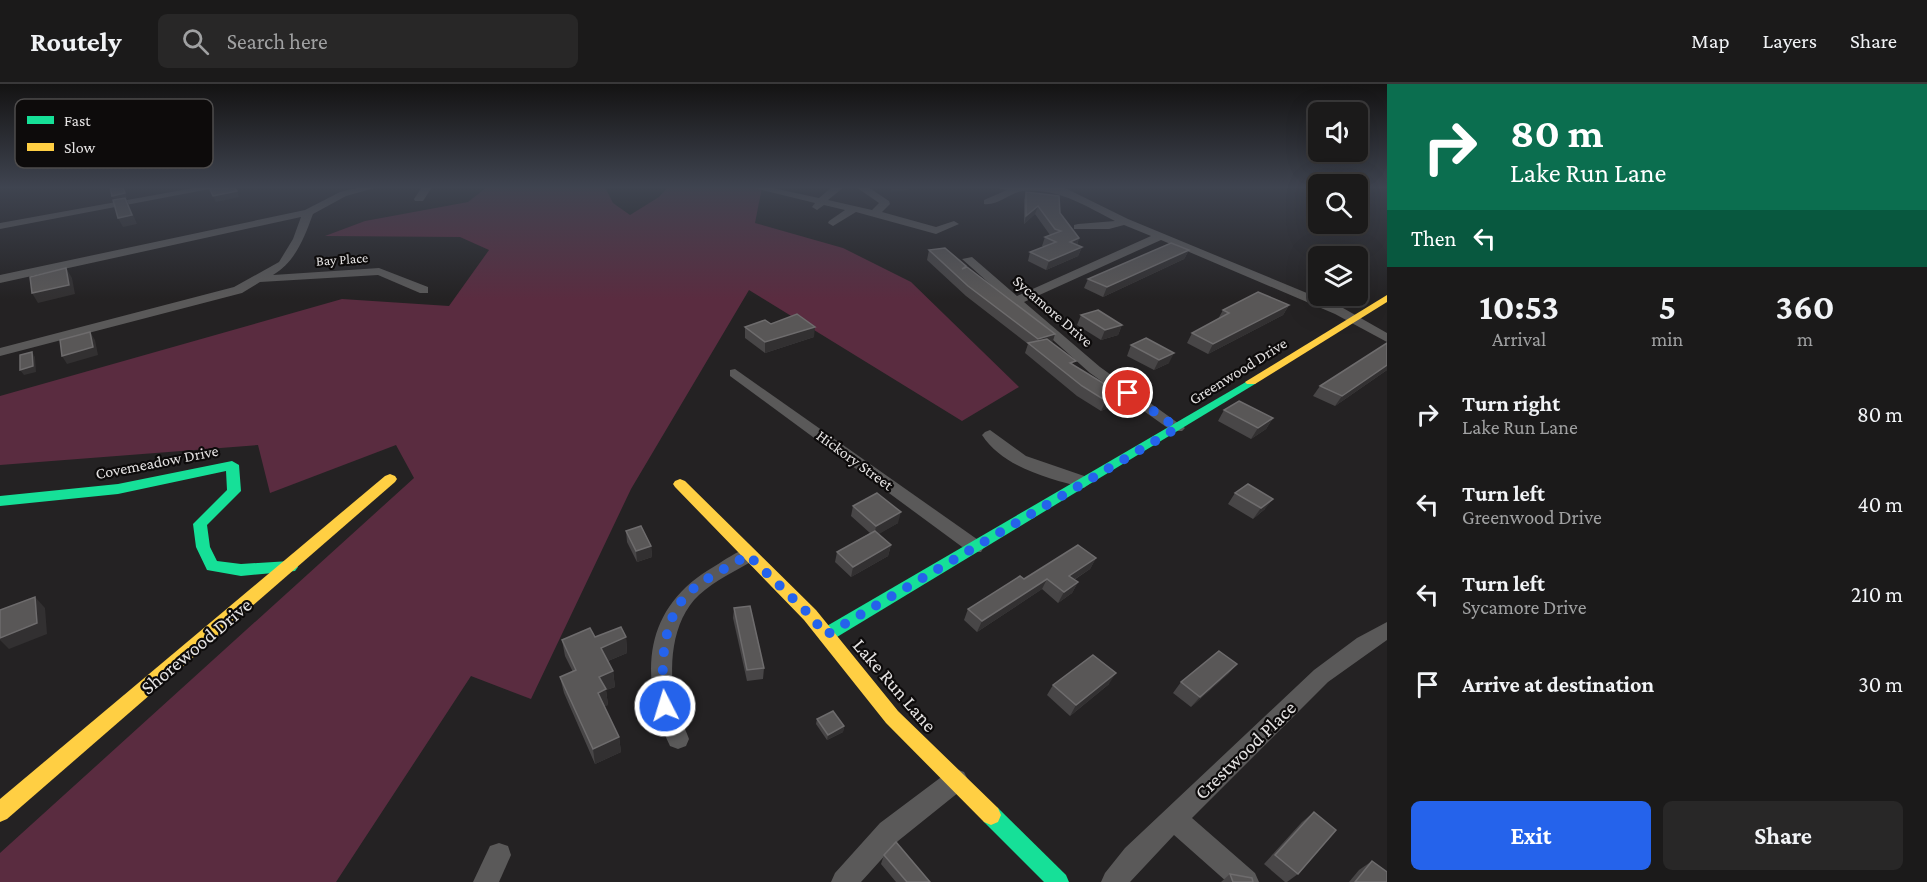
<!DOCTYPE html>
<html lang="en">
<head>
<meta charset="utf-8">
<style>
	:root { --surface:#1b1a1a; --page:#282727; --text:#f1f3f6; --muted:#a0a1a2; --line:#393839; --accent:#2563eb }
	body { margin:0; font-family:"Crimson Pro",serif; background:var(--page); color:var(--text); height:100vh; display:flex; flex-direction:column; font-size:22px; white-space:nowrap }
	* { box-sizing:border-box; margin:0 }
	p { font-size:20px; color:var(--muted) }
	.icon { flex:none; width:33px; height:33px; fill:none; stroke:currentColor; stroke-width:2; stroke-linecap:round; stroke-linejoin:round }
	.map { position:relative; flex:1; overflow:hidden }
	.panel { display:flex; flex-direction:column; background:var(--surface); width:540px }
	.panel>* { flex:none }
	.top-card { background:#0b6e4f; color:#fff; overflow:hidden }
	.controls { position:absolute; left:1308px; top:18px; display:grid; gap:12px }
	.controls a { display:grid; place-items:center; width:60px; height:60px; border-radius:9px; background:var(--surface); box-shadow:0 6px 24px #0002,0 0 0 2px var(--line); font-size:30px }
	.pin { position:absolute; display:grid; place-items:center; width:51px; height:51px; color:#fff; margin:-26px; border:3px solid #fff; border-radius:50%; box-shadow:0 2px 6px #0007 }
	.me { position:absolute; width:66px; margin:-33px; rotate:355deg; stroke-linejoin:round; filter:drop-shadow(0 0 4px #0008) }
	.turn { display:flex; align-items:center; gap:21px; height:126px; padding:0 24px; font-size:27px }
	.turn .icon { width:78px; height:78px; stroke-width:2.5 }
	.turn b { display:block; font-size:42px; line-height:51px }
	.then { display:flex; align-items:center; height:57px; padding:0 24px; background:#0003; gap:12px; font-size:22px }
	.eta { display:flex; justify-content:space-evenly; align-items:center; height:102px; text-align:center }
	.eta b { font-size:36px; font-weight:700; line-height:42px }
	.cta { display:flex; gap:12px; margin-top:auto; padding:12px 24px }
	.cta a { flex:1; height:69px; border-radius:9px; background:var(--accent); color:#fff; font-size:24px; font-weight:700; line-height:69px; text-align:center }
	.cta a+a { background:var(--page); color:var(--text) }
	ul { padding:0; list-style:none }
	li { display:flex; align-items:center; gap:18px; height:90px; padding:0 24px }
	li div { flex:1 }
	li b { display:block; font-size:22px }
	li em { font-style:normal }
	header { display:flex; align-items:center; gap:36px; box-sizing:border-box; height:84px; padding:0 30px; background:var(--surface); border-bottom:2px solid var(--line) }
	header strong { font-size:28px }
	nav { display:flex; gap:33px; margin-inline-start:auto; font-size:21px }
	.search { width:420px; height:54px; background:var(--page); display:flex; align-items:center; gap:15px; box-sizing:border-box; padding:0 21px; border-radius:9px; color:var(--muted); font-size:22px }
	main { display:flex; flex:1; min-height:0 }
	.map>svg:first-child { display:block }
</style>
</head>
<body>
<header>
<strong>Routely</strong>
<div class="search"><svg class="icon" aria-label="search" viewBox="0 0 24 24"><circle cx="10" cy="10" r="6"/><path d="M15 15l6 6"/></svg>Search here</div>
<nav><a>Map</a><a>Layers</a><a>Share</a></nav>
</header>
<main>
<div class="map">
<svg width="1387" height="798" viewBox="0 0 1387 798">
	<rect width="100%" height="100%" fill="#242223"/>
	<polygon fill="#5a2c40" points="487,103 605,103 613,119 630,131 659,113 668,103 762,103 755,139 843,164 911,198 1019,303 962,337 749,206 631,405 531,615 471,592 336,798 0,798 0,769 414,394 396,361 270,409 258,361 0,381 0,312 342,215 449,222 489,166 460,153 325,152 365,137 468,118"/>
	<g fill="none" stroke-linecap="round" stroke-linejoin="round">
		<g fill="#5a5959" fill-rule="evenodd">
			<polygon points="199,103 220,103 0,145 0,139"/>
			<path d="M361,103H378L346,112L313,130C304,154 296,177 273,191L379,184L428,203V209H420L378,191L260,198L242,209L0,272V264L234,203L279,178L293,155L301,133L0,199V191L305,126L340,108Z"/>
			<polygon points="422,103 432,103 423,117 415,117 414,115"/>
			<polygon points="750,103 768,103 819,114 832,103 844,103 828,116 872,126 879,119 856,103 868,103 889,117 890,120 882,128 936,143 954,137 959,140 936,150 856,128 833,142 828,139 829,137 845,126 824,121 817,126 812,123 815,119"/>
			<path d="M992,103H1063L1128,135L1343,224L1387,249V258L1335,230L1161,156L1024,218L1100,283L1185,344L1182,347H1172L1090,289L962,175L972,173L1017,212L1151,152L1124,141L1109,145H1074V141L1078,140L1115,137C1084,121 1059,104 1023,107C1011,108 998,122 984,120V116L1007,106Z"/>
			<polygon points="735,285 981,458 984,463 981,468 969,468 730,292 730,286"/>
			<path d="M990,346L1026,372L1090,394L1092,398L1084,404C1048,394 1004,384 982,351L985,348Z"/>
			<path d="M748,464L754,466L757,471L754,476C736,487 715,496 699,511C671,537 668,585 676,620C678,632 685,644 689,655L686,662L678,665L670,662C638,591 643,523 715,482C726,475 736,468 748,464Z"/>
			<polygon points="1387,538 1387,556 1328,598 1192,734 1255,789 1259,798 1227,798 1174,751 1130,798 1101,798 1105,789 1125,764 1314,586 1357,554"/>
			<polygon points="956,685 964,688 968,696 964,704 898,757 861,798 831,798 835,789 880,739 948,688"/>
			<polygon points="499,759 508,762 511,771 499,798 473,798 490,762"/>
		</g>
		<g fill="#16e098" fill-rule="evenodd">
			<polygon points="1251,295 1255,296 1257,298 1255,300 832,556 826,558 820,556 818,551 820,546"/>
			<polygon points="232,377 239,381 241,407 207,441 210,463 217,477 241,480 290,477 295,479 298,483 295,487 241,492 207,486 196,463 193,440 227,406 226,387 118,410 0,422 0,412 118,400"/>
			<polygon points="991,721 998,724 1066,791 1069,798 1044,798 984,738 981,731 984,724"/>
		</g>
		<g fill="#ffcf43" fill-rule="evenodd">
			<polygon points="1387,211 1387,218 1255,300 1247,300 1245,298"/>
			<polygon points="390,390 395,392 397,395 395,398 7,735 0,738 0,715 385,392"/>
			<polygon points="680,395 685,397 816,526 898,627 998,724 1001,731 998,738 991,741 984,738 886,639 804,536 675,403 673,400 675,397"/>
		</g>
	</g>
	<g fill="#484647">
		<polygon points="1026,108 1060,129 1079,154 1077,161 1082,163 1078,172 1046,186 1028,177 1030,168 1044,163 1042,162 1045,153 1050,151 1035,130 1024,140 1024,116"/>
		<polygon points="929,166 965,183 1052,259 1074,281 1121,310 1116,320 1101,327 1077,312 1025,269 1028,260 966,212 927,176"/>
		<polygon points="1189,166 1184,175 1103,213 1084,204 1088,195"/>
		<polygon points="1289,221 1283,231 1208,270 1187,259 1192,249 1218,235 1223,226"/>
		<polygon points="1081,231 1122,241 1118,251 1101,256 1077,241"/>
		<polygon points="771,240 814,253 765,269 745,254 745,243"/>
		<polygon points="1387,259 1387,286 1335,322 1313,312 1320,302"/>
		<polygon points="1131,261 1169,279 1154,286 1127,272"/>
		<polygon points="1224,326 1273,334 1266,345 1251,355 1218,337"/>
		<polygon points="1235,409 1265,425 1253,435 1228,420"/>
		<polygon points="853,422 898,439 878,450 891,461 888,472 851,493 835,478 837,468 870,449 851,432"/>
		<polygon points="626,447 651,462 652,473 637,478 627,458"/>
		<polygon points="1096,474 1090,485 1074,496 1078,498 1072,509 1058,519 1042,505 977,548 964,536 968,525 1024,495"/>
		<polygon points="734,524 764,584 763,595 747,597 733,534"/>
		<polygon points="595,553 626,553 627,569 608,577 613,587 615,603 606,606 608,621 604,622 619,653 621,668 595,680 564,609 560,593 573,588 565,572 562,556"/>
		<polygon points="1237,580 1228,590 1191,623 1173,609 1181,598"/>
		<polygon points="1109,600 1070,632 1047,611 1053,601"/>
		<polygon points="817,635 844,642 843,648 827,656 816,640"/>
		<polygon points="1314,728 1298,790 1287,798 1285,798 1264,780 1302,738"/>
		<polygon points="884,771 930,798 896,798 881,780"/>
		<polygon points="1372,777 1387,798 1349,798 1359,786"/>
		<polygon points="1230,790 1253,798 1221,798"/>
	</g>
	<g fill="#323031">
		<polygon points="123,103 127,114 126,114 137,140 123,143 118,134 115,116 112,112"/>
		<polygon points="891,103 909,103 908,106 891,108"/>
		<polygon points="237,107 239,113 216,118 213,112"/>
		<polygon points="1038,122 1035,130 1024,140 1026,132"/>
		<polygon points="1079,154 1076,163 1070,158"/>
		<polygon points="1082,163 1078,172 1046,186 1049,177"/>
		<polygon points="1189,166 1184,175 1103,213 1107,203"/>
		<polygon points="66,184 72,194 75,210 38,219 32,209"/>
		<polygon points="1289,221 1283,231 1208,270 1213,260"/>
		<polygon points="1122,241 1118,251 1101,256 1105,246"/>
		<polygon points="815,243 814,253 765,269 765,258"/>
		<polygon points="90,248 95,256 98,271 67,280 62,272"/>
		<polygon points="1055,250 1052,260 1034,265 1038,255"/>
		<polygon points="32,268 35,273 36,288 24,291 20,286"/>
		<polygon points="1174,269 1169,279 1154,286 1159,276"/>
		<polygon points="1387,281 1387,286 1335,322 1342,312"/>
		<polygon points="1121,310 1116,320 1101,327 1106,317"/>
		<polygon points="1273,334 1266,345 1251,355 1258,344"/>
		<polygon points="1273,415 1265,425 1253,435 1261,424"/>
		<polygon points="901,428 898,439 874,453 876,442"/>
		<polygon points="891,461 888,472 851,493 853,483"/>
		<polygon points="651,462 652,473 637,478 636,467"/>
		<polygon points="1096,474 1090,485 1064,502 1069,492"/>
		<polygon points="1047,495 1042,505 977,548 982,537"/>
		<polygon points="1078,498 1072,509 1058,519 1064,508"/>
		<polygon points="35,513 45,524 47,550 9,565 0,556 0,554"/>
		<polygon points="626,553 627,569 603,579 601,564"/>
		<polygon points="1237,580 1228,590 1191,623 1200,613"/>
		<polygon points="613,587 615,603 606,606 608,621 600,624 598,609 599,593"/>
		<polygon points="1116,589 1109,600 1070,632 1076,621"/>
		<polygon points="844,642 843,648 827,656 828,651"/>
		<polygon points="619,653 621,668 595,680 593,665"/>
	</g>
	<g fill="#595757" stroke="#6e6c6d" stroke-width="1.5">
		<polygon points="110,103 123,103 125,109 112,112"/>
		<polygon points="209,103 234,103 237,107 213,112"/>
		<polygon points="1026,108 1059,112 1060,129 1079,154 1070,158 1082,163 1049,177 1030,168 1056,158 1045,153 1061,147 1055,145 1038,122 1026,132"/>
		<polygon points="125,114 132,131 118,134 113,116"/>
		<polygon points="1171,159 1189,166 1107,203 1088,195"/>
		<polygon points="945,164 966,182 962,185 967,183 1055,250 1038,255 968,202 929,166"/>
		<polygon points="66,184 69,201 32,209 30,193"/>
		<polygon points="1258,208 1289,221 1213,260 1192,249 1229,229 1223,226"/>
		<polygon points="1098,226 1122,241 1105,246 1081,231"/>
		<polygon points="797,230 815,243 765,258 745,243 765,236 771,240"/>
		<polygon points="90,248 93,263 62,272 60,256"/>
		<polygon points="1146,254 1174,269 1159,276 1131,261"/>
		<polygon points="1047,255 1076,277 1070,279 1121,310 1106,317 1082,302 1028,259"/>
		<polygon points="1387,259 1387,281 1342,312 1320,302"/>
		<polygon points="32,268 33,282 20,286 20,271"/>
		<polygon points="1239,317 1273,334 1258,344 1224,326"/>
		<polygon points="1248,400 1273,415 1261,424 1235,409"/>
		<polygon points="877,409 901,428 876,442 853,422"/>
		<polygon points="641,442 651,462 636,467 626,447"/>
		<polygon points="875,447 891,461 853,483 837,468"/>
		<polygon points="1078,461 1096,474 1069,492 1078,498 1064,508 1047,495 982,537 968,525 1020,492 1024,495"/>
		<polygon points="35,513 37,539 0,554 0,526"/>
		<polygon points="750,522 764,584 747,586 734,524"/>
		<polygon points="621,543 626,553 601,564 613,587 599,593 606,605 598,609 619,653 593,665 560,593 576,586 562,556 590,544 595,553"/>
		<polygon points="1219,567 1237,580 1200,613 1181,598"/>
		<polygon points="1093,571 1116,589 1076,621 1053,601"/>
		<polygon points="833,627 844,642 828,651 817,635"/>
		<polygon points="1314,728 1336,746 1298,790 1275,771"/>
		<polygon points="896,758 930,798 907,798 884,771"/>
		<polygon points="1372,777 1387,788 1387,798 1355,798"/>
		<polygon points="1230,790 1252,794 1253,798 1233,798"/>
	</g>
	<linearGradient id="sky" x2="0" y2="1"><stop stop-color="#141313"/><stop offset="0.48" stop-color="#3f4450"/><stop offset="1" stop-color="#3f4450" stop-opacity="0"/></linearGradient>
	<rect width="1387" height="215" fill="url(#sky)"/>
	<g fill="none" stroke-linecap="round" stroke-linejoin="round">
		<path stroke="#2563eb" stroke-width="10" stroke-dasharray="0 18" d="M665,622C660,584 661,531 693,505C709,492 730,482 748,471L810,531L826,551L1177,344L1128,309"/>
	</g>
	<g text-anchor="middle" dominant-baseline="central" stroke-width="4.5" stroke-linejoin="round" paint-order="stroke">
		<g font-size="14" fill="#e4e2e2" stroke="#0d0b0b">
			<text transform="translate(342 175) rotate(-4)">Bay Place</text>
		</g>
		<g font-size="16" fill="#e4e2e2" stroke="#0d0b0b">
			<text transform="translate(1053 227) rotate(41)">Sycamore Drive</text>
			<text transform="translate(1238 287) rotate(-32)">Greenwood Drive</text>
			<text transform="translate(855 376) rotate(36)">Hickory Street</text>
			<text transform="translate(157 378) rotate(-11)">Covemeadow Drive</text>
		</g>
		<g font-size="20" fill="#e4e2e2" stroke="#0d0b0b">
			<text transform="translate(196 562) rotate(-40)">Shorewood Drive</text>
			<text transform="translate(895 601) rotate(49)">Lake Run Lane</text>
			<text transform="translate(1245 666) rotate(-44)">Crestwood Place</text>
		</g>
	</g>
	<rect x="15" y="15" width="198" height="69" rx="9" fill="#0d0b0b" stroke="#4e4c4c" stroke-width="1.5"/>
	<rect x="27" y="32" width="27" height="8" fill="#16e098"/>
	<rect x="27" y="59" width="27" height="8" fill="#ffcf43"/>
	<g font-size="16" fill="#e4e2e2">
		<text x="64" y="42">Fast</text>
		<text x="64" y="69">Slow</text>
	</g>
</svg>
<div class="controls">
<a><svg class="icon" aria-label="sound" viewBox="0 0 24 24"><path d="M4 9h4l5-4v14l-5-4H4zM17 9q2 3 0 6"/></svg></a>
<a><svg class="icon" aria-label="search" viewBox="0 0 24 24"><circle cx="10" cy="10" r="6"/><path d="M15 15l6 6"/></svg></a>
<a><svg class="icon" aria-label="layers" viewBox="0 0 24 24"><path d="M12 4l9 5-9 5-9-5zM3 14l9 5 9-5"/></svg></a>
</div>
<div class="pin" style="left:1128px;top:309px;background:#d93025"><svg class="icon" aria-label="arrive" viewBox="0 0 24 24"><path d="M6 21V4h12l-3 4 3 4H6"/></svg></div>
<svg class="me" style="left:665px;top:622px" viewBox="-20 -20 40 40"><circle r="17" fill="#2563eb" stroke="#fff" stroke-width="3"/><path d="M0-11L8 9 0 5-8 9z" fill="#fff"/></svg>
</div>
<section class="panel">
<div class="top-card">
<div class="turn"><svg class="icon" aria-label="right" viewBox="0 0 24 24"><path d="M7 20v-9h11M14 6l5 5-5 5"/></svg><div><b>80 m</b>Lake Run Lane</div></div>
<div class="then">Then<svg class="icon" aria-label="left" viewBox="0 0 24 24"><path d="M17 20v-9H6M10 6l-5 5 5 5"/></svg></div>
</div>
<div class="eta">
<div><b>10:53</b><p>Arrival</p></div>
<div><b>5</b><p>min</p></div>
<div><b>360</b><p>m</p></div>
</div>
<ul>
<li><svg class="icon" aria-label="right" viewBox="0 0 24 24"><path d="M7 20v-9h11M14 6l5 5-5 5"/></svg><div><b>Turn right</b><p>Lake Run Lane</p></div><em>80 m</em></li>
<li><svg class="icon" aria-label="left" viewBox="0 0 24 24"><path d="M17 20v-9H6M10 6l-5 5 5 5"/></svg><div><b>Turn left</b><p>Greenwood Drive</p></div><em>40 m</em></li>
<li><svg class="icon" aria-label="left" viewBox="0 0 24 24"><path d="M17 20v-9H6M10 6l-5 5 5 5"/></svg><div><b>Turn left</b><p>Sycamore Drive</p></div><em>210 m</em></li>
<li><svg class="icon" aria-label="arrive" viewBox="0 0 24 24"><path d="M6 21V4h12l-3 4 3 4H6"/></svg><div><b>Arrive at destination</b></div><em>30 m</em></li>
</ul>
<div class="cta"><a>Exit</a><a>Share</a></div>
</section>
</main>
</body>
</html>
